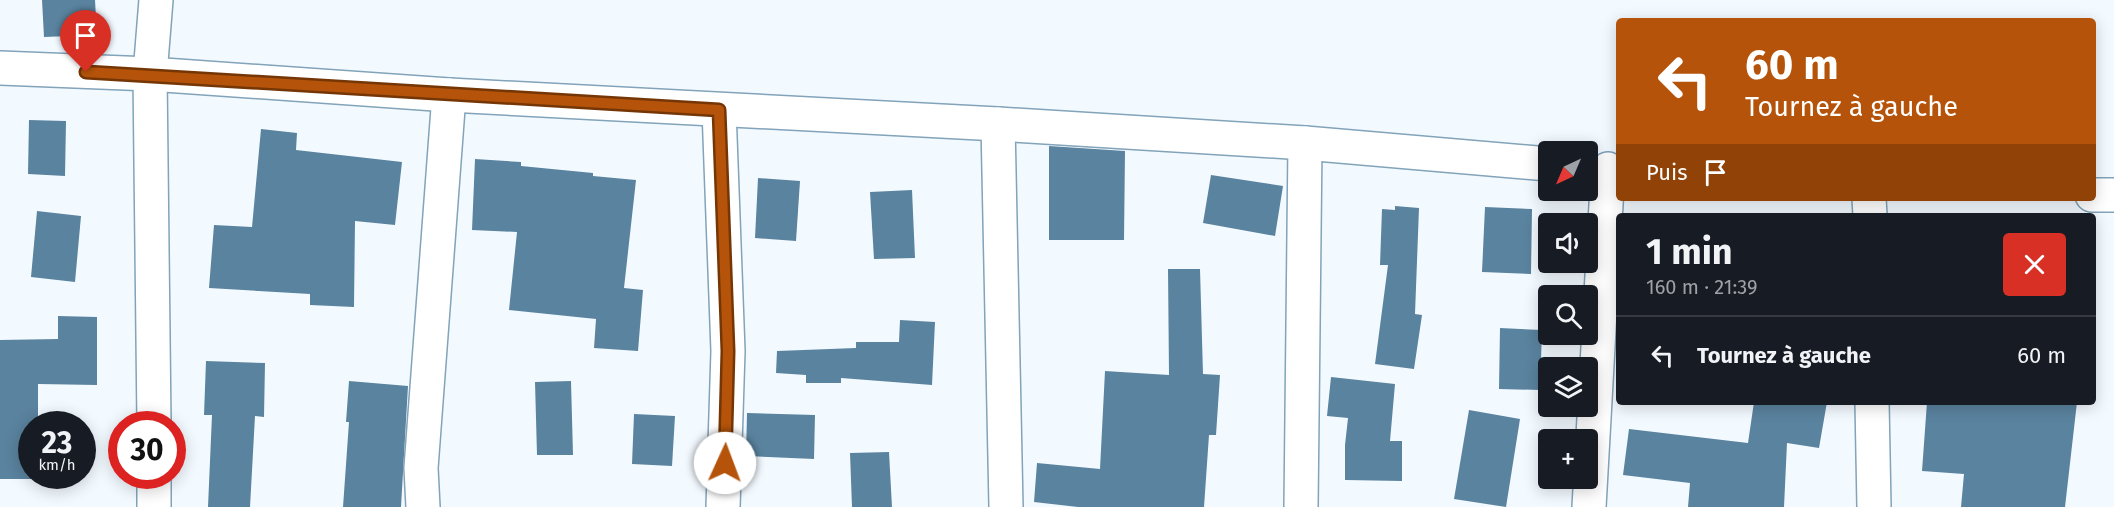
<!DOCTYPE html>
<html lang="fr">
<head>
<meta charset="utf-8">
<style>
	:root { --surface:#171b24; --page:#20242c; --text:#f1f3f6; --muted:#9ea1a6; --line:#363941 }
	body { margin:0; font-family:"Fira Sans",sans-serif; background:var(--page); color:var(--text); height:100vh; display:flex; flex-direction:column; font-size:22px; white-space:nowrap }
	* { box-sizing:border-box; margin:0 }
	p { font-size:20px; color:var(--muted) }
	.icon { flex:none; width:33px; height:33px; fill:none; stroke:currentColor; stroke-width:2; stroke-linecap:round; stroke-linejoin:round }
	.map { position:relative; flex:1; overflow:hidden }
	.details { position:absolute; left:1616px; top:213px; width:480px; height:192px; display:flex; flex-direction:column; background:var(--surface); border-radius:6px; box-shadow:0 3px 15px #0003 }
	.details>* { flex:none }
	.hud { position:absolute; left:1616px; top:18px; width:480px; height:183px; border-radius:6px; box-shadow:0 3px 15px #0003; background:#b45309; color:#fff; overflow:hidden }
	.needle { width:39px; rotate:224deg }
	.fabs { position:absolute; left:1538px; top:141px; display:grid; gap:12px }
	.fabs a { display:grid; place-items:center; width:60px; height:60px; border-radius:6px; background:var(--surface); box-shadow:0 3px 15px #0003; font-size:30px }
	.speed { position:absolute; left:18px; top:411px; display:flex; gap:12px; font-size:30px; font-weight:700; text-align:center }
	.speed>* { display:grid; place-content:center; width:78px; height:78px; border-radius:50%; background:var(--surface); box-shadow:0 3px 15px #0003; line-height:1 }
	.speed small { font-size:15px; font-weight:400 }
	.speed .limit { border:9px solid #d22; background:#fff; color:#111 }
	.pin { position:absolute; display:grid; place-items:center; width:51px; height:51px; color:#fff; margin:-62px -26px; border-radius:50% 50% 50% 0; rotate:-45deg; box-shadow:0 0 6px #0007 }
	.pin .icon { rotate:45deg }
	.me { position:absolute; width:66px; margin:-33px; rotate:2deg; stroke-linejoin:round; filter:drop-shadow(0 0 4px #0008) }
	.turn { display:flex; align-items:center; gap:21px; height:126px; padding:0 30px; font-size:27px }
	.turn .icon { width:78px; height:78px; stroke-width:2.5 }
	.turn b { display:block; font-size:42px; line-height:51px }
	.then { display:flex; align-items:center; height:57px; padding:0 30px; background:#0003; gap:12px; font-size:22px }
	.round { display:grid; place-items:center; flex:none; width:63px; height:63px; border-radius:6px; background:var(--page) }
	.overview { display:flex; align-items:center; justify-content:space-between; height:102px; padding:0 30px }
	h1 { font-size:36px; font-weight:700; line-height:45px }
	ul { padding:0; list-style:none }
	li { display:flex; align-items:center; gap:18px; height:78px; padding:0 30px; border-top:2px solid var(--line) }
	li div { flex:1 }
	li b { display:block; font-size:22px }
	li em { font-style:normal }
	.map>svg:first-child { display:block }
</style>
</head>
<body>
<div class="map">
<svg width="2114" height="507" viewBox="0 0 2114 507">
	<rect width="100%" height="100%" fill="#f3faff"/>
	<g fill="#5a839f">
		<polygon points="42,0 95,0 97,35 44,37"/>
		<polygon points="29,120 66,121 65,176 28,174"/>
		<polygon points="261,129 297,133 296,150 402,162 395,225 355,221 354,307 310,305 310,294 209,288 214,225 252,227"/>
		<polygon points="1049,146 1125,151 1124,240 1049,240"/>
		<polygon points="475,159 521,162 521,166 593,173 593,176 636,180 624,288 643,290 638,351 594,348 596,319 509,310 517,232 472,230"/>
		<polygon points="1211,175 1283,186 1275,236 1203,223"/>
		<polygon points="758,178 800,181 796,241 755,238"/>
		<polygon points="912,190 915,258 874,259 870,192"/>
		<polygon points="1395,206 1419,208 1415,314 1422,315 1414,369 1375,364 1388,265 1380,265 1382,209 1395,210"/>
		<polygon points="1485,207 1532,209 1531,274 1482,272"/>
		<polygon points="37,211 81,216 75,282 31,277"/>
		<polygon points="1168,269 1200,269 1203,374 1220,375 1216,435 1209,435 1204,507 1078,507 1034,502 1037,463 1100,469 1105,371 1169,375"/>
		<polygon points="58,316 97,317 97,385 38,384 38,424 32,424 32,476 38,476 38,479 0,479 0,340 58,339"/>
		<polygon points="900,320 935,322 932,385 841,378 841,383 806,383 806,375 776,373 777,351 856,348 856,342 899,342"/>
		<polygon points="1500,328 1542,330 1540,390 1499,389"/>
		<polygon points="206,361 265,363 264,417 255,416 250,507 208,507 212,415 204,415"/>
		<polygon points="1331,377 1395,384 1390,441 1402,441 1402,481 1345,480 1345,445 1348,418 1327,416"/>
		<polygon points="349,381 408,386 401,507 343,507 349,422 346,422"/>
		<polygon points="571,381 573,455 537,455 535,382"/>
		<polygon points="1754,402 1827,402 1819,448 1787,443 1784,507 1688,507 1690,483 1623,475 1629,429 1748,443"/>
		<polygon points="1927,402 2077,402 2065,507 1961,507 1964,474 1922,471"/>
		<polygon points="1469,410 1520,419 1506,507 1454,499"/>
		<polygon points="747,413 815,415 814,459 746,456"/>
		<polygon points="634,414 675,416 672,466 632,464"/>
		<polygon points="889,452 892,507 852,507 850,453"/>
	</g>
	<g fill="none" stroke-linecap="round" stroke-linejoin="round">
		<defs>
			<g id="minor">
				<polyline points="0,68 150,74 449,95 998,124 1305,143 1548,164"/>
				<polyline points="719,110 728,351 723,507"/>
				<polyline points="998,124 1006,507"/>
				<polyline points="2092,195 2114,195"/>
				<polyline points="1869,198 1870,216"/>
				<polyline points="1872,402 1874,507"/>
				<polyline points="154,424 150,74 156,0"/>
				<polyline points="154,476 154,507"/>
				<polyline points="423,507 421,468 449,95"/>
				<polyline points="1301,507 1305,143"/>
				<polyline points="1589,507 1608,169"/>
			</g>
		</defs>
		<use href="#minor" stroke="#82a3b9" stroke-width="36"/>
		<use href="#minor" stroke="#fff" stroke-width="33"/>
	</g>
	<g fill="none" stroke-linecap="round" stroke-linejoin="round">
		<defs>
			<polyline id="route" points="86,72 719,110 728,351 725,463"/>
		</defs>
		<use href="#route" stroke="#753606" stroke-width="15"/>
		<use href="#route" stroke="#b45309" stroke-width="10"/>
	</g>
</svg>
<div class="fabs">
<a><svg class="needle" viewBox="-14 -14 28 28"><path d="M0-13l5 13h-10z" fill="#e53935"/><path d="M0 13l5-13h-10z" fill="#9ea1a6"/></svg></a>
<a><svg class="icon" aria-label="sound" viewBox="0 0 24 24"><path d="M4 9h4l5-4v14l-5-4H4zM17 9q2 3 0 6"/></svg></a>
<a><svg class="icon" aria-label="search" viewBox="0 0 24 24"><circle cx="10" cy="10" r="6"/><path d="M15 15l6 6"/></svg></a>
<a><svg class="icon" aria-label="layers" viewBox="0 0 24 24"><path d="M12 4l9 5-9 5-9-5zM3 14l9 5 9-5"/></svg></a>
<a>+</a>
</div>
<div class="speed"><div>23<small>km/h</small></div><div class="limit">30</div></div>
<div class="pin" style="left:86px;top:72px;background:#d93025"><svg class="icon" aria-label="arrive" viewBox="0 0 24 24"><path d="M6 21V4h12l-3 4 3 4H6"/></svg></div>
<svg class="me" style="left:725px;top:463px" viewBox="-20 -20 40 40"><circle r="19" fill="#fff"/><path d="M0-13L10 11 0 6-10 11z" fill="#b45309"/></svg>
<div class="hud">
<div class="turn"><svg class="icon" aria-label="left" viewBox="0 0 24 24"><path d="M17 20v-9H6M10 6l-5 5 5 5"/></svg><div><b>60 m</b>Tournez à gauche</div></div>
<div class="then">Puis<svg class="icon" aria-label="arrive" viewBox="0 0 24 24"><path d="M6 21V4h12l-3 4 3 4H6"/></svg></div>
</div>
<section class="details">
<div class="overview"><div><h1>1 min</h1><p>160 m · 21:39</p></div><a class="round" style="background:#d93025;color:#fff"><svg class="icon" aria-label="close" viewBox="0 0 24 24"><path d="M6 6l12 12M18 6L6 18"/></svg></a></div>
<ul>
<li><svg class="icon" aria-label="left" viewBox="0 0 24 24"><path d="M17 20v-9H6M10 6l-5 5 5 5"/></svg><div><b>Tournez à gauche</b></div><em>60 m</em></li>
</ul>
</section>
</div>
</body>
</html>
